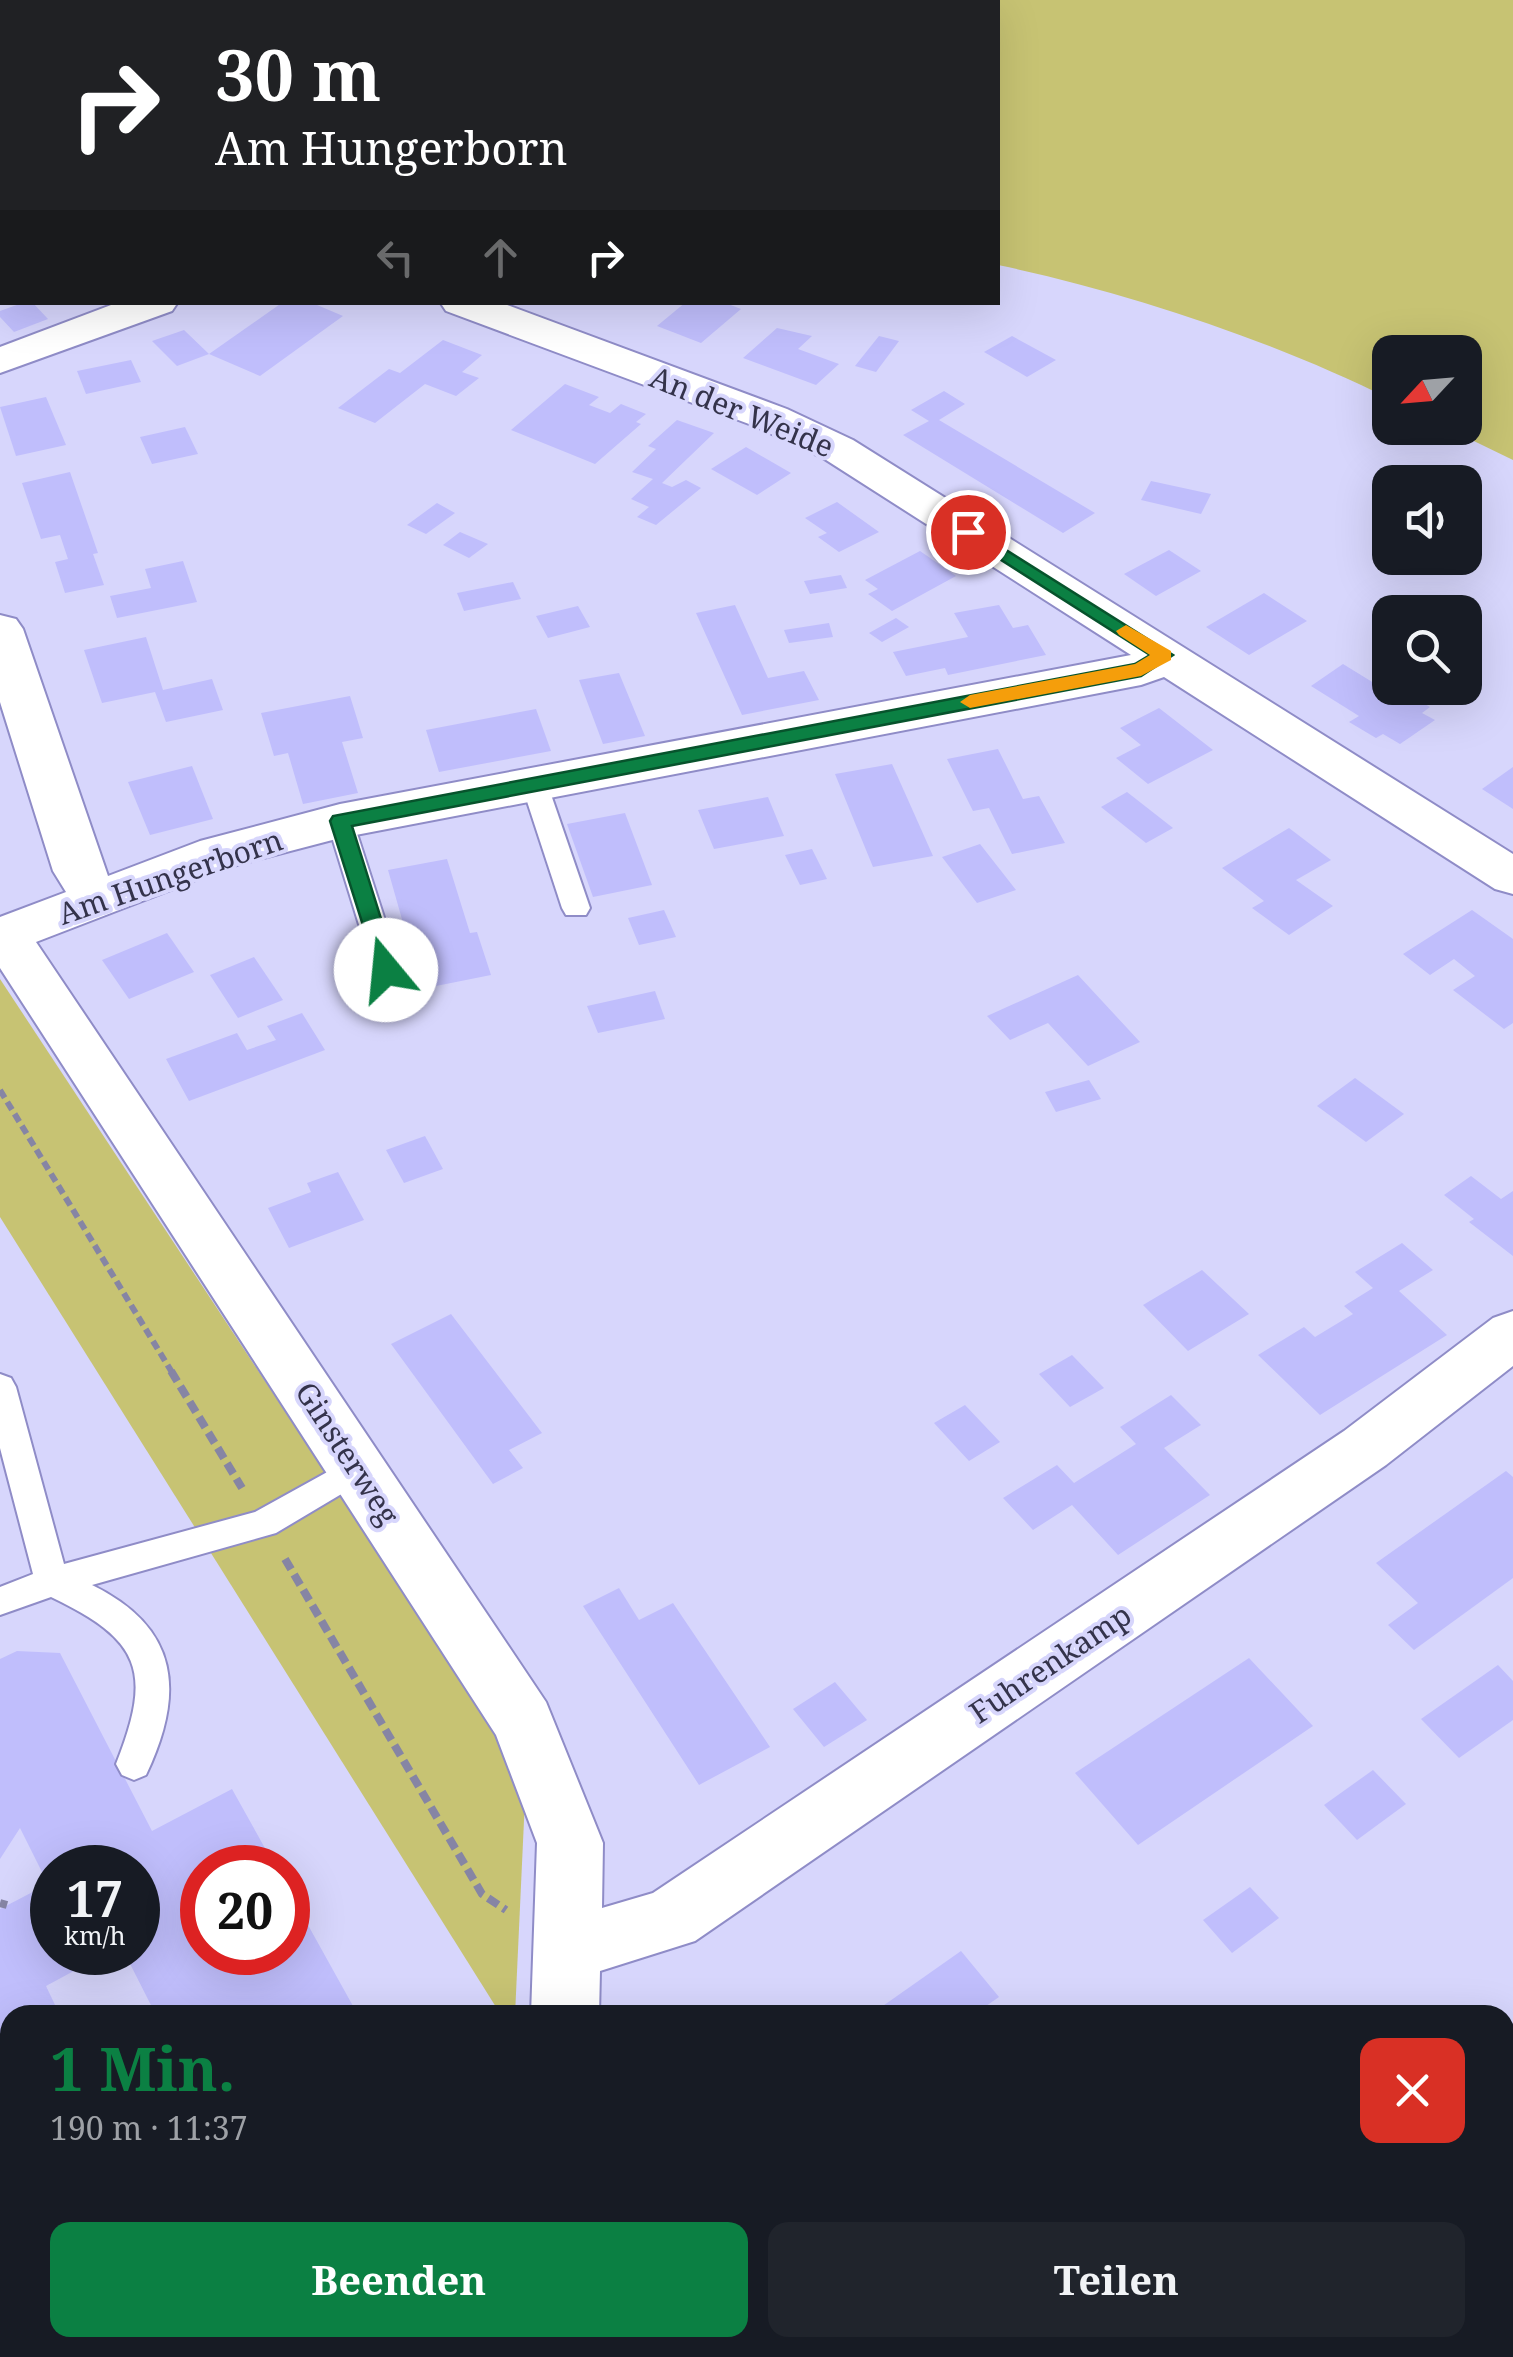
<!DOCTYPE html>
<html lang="de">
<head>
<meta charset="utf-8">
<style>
	:root { --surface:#171b24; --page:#20242c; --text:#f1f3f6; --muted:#9ea1a6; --accent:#0b8043 }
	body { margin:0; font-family:"Noto Serif",serif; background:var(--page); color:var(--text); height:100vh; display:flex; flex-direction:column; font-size:38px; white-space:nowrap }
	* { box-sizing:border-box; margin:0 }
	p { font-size:32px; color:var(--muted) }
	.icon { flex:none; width:55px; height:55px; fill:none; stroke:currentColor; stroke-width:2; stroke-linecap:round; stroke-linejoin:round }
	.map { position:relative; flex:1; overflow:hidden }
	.side { position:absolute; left:0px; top:2005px; width:1515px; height:352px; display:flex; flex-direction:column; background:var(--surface); border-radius:30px 30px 0 0; box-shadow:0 10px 40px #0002 }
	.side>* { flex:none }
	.top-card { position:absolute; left:0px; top:0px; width:1000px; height:305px; box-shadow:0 10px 40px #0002; background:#202124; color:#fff; overflow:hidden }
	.needle { width:65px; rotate:244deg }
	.controls { position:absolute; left:1372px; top:335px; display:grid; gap:20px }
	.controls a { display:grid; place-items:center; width:110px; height:110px; border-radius:20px; background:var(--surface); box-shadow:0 10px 40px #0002; font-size:50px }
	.speed { position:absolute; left:30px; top:1845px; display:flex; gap:20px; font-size:50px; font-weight:700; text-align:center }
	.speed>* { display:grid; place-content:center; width:130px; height:130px; border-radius:50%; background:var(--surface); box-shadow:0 10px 40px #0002; line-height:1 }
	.speed small { font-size:25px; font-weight:400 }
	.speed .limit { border:15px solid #d22; background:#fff; color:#111 }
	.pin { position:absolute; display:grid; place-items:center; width:85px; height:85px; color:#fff; margin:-42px; border:5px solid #fff; border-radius:50%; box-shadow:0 2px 10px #0007 }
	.me { position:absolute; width:110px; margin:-55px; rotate:343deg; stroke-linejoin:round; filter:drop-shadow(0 0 8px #0008) }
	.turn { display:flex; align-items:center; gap:35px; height:210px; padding:0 50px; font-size:45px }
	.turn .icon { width:130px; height:130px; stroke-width:2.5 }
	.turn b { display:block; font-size:70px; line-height:85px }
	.lanes { display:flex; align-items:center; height:95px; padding:0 50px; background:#0003; justify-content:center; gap:50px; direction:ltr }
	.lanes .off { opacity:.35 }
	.round { display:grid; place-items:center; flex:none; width:105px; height:105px; border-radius:20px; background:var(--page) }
	.head { display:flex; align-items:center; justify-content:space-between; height:170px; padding:0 50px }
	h1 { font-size:60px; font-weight:700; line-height:75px; color:var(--accent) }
	.button { display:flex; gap:20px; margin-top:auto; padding:20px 50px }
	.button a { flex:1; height:115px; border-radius:20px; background:var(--accent); color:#fff; font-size:40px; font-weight:700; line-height:115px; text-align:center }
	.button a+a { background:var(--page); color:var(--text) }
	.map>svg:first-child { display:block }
</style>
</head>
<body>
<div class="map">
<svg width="1513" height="2357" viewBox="0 0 1513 2357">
	<rect width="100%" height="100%" fill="#d7d6fc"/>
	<g fill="#c7c373">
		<path d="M444,0H1513V460L1447,428H1465V352H1390V399C1271,340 1127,292 998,265V2Z"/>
		<polygon points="0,979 526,1777 515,2015 501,2015 0,1217"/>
	</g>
	<g fill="#c0befc">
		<polygon points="25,302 32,302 48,319 14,332 0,317 0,311"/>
		<polygon points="283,302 310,302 343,316 260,376 209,354 177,366 152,341 184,330 209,354"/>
		<polygon points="686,302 723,302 741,309 701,343 657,326"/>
		<polygon points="777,328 812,336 798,349 839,364 816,385 743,358"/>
		<polygon points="879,336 899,341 876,372 855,366"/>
		<polygon points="1012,336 1056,360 1027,377 984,352"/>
		<polygon points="443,340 482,355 462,372 479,378 456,396 425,384 375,423 338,408 389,369 400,373"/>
		<polygon points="131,360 141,382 86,394 77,371"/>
		<polygon points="565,384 599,397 589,405 610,413 621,404 646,414 636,422 641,424 595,464 511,430"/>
		<polygon points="944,391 965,404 939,420 1095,513 1063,533 903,435 929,421 911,410"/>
		<polygon points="46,397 66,445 16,456 0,407"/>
		<polygon points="677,420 714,433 662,483 672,487 686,480 701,488 656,525 637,517 649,507 631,499 653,479 632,472 656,449 648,446"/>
		<polygon points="185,427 198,454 152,464 140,437"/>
		<polygon points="746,447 791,473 757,495 711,469"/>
		<polygon points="70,472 98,553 93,554 104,585 65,593 55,562 68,559 60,535 41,539 22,483"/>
		<polygon points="1151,481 1211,494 1201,514 1141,500"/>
		<polygon points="837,502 879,532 839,552 818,537 827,533 805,518"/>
		<polygon points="437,503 455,513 426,534 407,525"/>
		<polygon points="460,532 488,544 469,558 443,545"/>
		<polygon points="1169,550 1201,571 1156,596 1124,574"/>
		<polygon points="920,551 956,576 892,611 868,594 878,589 865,580"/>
		<polygon points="183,561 197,602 117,618 110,596 151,588 145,569"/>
		<polygon points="841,575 847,588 810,594 804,581"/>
		<polygon points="513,582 521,599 464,611 457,593"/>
		<polygon points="1264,593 1307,621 1249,655 1206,627"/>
		<polygon points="735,605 768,678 804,671 819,700 742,715 696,613"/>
		<polygon points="999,605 1013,628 1028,625 1046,655 948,675 945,668 906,676 893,652 968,637 954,613"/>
		<polygon points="578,606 590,627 548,638 536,616"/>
		<polygon points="896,618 909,627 882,642 869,633"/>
		<polygon points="829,623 833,637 789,643 784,630"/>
		<polygon points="146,637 163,690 212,679 223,710 166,722 155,692 102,703 84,650"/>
		<polygon points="1343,664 1395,696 1403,691 1430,707 1422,713 1435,720 1400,744 1383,734 1376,738 1349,722 1359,716 1311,686"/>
		<polygon points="619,673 645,736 603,744 579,680"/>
		<polygon points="350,696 363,738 342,742 358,793 303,804 288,753 274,756 261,713"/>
		<polygon points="1159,708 1213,750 1148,784 1116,758 1141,745 1120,728"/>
		<polygon points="536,709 551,751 439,772 426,730"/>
		<polygon points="998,749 1023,799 1039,796 1065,843 1012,854 989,808 973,811 947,759"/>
		<polygon points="892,764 933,856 873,867 835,774"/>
		<polygon points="192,766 213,819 150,835 128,782"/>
		<polygon points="1513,767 1513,809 1482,789"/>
		<polygon points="1127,792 1173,828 1146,843 1101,807"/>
		<polygon points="768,797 784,836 714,849 698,810"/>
		<polygon points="625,813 652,885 593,897 567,824"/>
		<polygon points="1289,828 1331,860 1296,880 1333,906 1289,935 1252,908 1264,901 1222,868"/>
		<polygon points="980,844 1016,890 977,903 942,857"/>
		<polygon points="812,849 827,879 800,885 785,855"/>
		<polygon points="447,859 470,933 477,932 491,975 436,986 422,942 409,944 388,870"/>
		<polygon points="664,910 676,937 639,945 628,918"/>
		<polygon points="1472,910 1513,939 1513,1023 1504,1029 1453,990 1475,976 1454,959 1430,975 1403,954"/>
		<polygon points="167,933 194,972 129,999 102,960"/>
		<polygon points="254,957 283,1000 238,1018 210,975"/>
		<polygon points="1078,975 1140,1042 1088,1066 1048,1023 1010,1040 987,1016"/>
		<polygon points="655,991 665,1019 598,1033 587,1006"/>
		<polygon points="302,1013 325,1050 189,1101 166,1059 237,1033 247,1050 276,1040 267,1026"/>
		<polygon points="1355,1078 1404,1114 1366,1142 1317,1106"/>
		<polygon points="1089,1080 1101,1099 1056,1112 1045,1092"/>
		<polygon points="425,1136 443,1169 404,1183 386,1150"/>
		<polygon points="338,1172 364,1220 289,1248 268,1208 311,1192 307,1183"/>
		<polygon points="1471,1176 1501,1199 1513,1191 1513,1256 1469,1222 1474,1219 1444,1195"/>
		<polygon points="1402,1243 1433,1270 1399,1291 1447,1335 1320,1415 1258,1355 1304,1327 1315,1337 1353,1314 1344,1306 1373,1288 1355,1272"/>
		<polygon points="1202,1270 1249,1314 1188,1351 1143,1305"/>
		<polygon points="451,1314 542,1433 509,1450 523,1468 493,1484 391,1344"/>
		<polygon points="1072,1355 1104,1388 1070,1407 1039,1374"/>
		<polygon points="1171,1395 1201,1425 1164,1448 1210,1495 1118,1555 1072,1505 1033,1530 1003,1498 1057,1465 1074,1483 1136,1444 1120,1427"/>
		<polygon points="965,1405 1000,1442 969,1461 934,1423"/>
		<polygon points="1506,1471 1513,1477 1513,1578 1414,1650 1388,1625 1418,1603 1376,1563"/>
		<polygon points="619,1588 639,1620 673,1603 770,1747 699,1785 583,1606"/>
		<polygon points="17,1651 60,1653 152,1831 232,1789 276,1868 202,1868 202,1952 288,1952 288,1889 358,2015 156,2015 124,1952 138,1952 138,1868 52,1868 52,1952 109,1952 46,1986 56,2007 40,2015 10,2015 10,2031 0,2036 0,1909 48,1884 20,1828 0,1859 0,1659"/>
		<polygon points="1249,1658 1313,1726 1138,1845 1075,1773"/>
		<polygon points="1498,1665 1513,1681 1513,1720 1459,1758 1421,1719"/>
		<polygon points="835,1682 867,1720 824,1747 793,1709"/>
		<polygon points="1373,1770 1406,1804 1357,1840 1324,1805"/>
		<polygon points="1250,1887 1279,1918 1232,1953 1203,1920"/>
		<polygon points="961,1951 999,1997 973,2015 870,2015"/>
		<polygon points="1513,2136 1513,2215 1505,2218 1505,2138"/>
		<polygon points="0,2187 10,2206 10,2350 0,2356"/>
		<polygon points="1035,2348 1299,2348 1302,2357 1038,2357"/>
	</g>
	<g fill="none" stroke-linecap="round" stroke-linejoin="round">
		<defs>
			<g id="service">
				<polygon points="534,774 543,777 547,783 590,908 586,915 566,915 562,908 521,783 525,777"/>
				<polygon points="340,812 349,815 353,821 401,970 397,977 377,977 373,970 327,821 331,815"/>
				<path d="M0,1374L11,1378L16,1387L64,1564L255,1512L358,1455L370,1459L374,1468L370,1477L276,1533L92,1585C180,1628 185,1693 146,1775L134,1780L122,1775L116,1764C153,1671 141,1640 51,1597L0,1615V1587L33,1574L0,1448Z"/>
			</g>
			<g id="minor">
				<polygon points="119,302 178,302 172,311 0,373 0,347"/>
				<polygon points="440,302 499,302 787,409 853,440 1513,854 1513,894 1495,889 1164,677 1141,685 340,838 233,866 36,942 546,1702 603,1843 602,1908 653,1893 1344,1431 1493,1318 1513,1311 1513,1366 1386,1465 695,1941 600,1971 599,2015 531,2015 537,1843 496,1735 0,968 0,917 66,892 53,871 0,702 0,615 16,619 23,629 108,876 200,841 340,804 1131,655 823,458 757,427 446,311"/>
				<polygon points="695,2348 772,2348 776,2357 699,2357"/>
			</g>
		</defs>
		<use href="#service" stroke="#8f8cc7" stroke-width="4"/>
		<use href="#minor" stroke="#8f8cc7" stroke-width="4"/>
		<polyline stroke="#8685a4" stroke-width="6" stroke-dasharray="9 5" stroke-linecap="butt" points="0,1090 173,1374"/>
		<g stroke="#8685a4" stroke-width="8" stroke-dasharray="12 6" stroke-linecap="butt">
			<polyline points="171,1371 242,1488"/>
			<polyline points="285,1559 482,1894 506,1910"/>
			<polyline points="0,1903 7,1905"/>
			<polyline points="35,2357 51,2348"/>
		</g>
		<use href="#service" fill="#fff" fill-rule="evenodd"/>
		<use href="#minor" fill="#fff" fill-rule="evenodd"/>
	</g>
	<polygon fill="#0b8043" stroke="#07532c" stroke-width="2.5" points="968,526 1173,655 1141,676 352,826 397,970 394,976 379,976 330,821 333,816 1135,664 1150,655 962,535 962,528"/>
	<polygon fill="#f59e0b" points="1126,625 1171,651 1171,660 1141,676 970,708 960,702 970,695 1135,664 1150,655 1119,635 1116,631"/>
	<g text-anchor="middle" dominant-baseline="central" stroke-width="8" stroke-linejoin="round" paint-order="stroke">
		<g font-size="30" fill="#34334b" stroke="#d7d6fc">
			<text transform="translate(742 411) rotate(22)">An der Weide</text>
			<text transform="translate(170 876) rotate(-19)">Am Hungerborn</text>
			<text transform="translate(348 1453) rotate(57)">Ginsterweg</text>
			<text transform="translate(1050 1663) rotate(-34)">Fuhrenkamp</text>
		</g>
	</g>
</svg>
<div class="controls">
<a><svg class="needle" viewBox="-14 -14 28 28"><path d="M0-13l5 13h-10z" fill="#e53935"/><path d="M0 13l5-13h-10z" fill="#9ea1a6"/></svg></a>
<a><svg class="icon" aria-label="sound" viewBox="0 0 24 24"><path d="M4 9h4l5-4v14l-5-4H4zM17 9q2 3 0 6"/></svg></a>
<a><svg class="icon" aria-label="search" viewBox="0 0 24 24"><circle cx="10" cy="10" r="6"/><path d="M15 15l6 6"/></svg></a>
</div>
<div class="speed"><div>17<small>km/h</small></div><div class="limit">20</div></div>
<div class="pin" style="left:968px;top:532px;background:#d93025"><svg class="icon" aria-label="arrive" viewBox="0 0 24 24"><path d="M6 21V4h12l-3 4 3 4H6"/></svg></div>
<svg class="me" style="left:386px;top:970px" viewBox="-20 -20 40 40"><circle r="19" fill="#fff"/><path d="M0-13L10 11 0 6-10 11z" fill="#0b8043"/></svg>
<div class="top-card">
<div class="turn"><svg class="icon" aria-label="right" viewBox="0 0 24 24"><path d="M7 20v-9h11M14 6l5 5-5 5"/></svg><div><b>30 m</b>Am Hungerborn</div></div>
<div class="lanes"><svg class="icon off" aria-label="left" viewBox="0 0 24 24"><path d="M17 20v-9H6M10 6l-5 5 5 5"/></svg><svg class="icon off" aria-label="ahead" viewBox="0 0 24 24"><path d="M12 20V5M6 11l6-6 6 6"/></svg><svg class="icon" aria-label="right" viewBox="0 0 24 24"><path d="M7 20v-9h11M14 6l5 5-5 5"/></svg></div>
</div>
<section class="side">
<div class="head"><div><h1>1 Min.</h1><p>190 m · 11:37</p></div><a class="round" style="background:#d93025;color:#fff"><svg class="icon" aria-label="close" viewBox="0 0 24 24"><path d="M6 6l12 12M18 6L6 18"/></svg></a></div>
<div class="button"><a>Beenden</a><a>Teilen</a></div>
</section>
</div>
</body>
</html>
